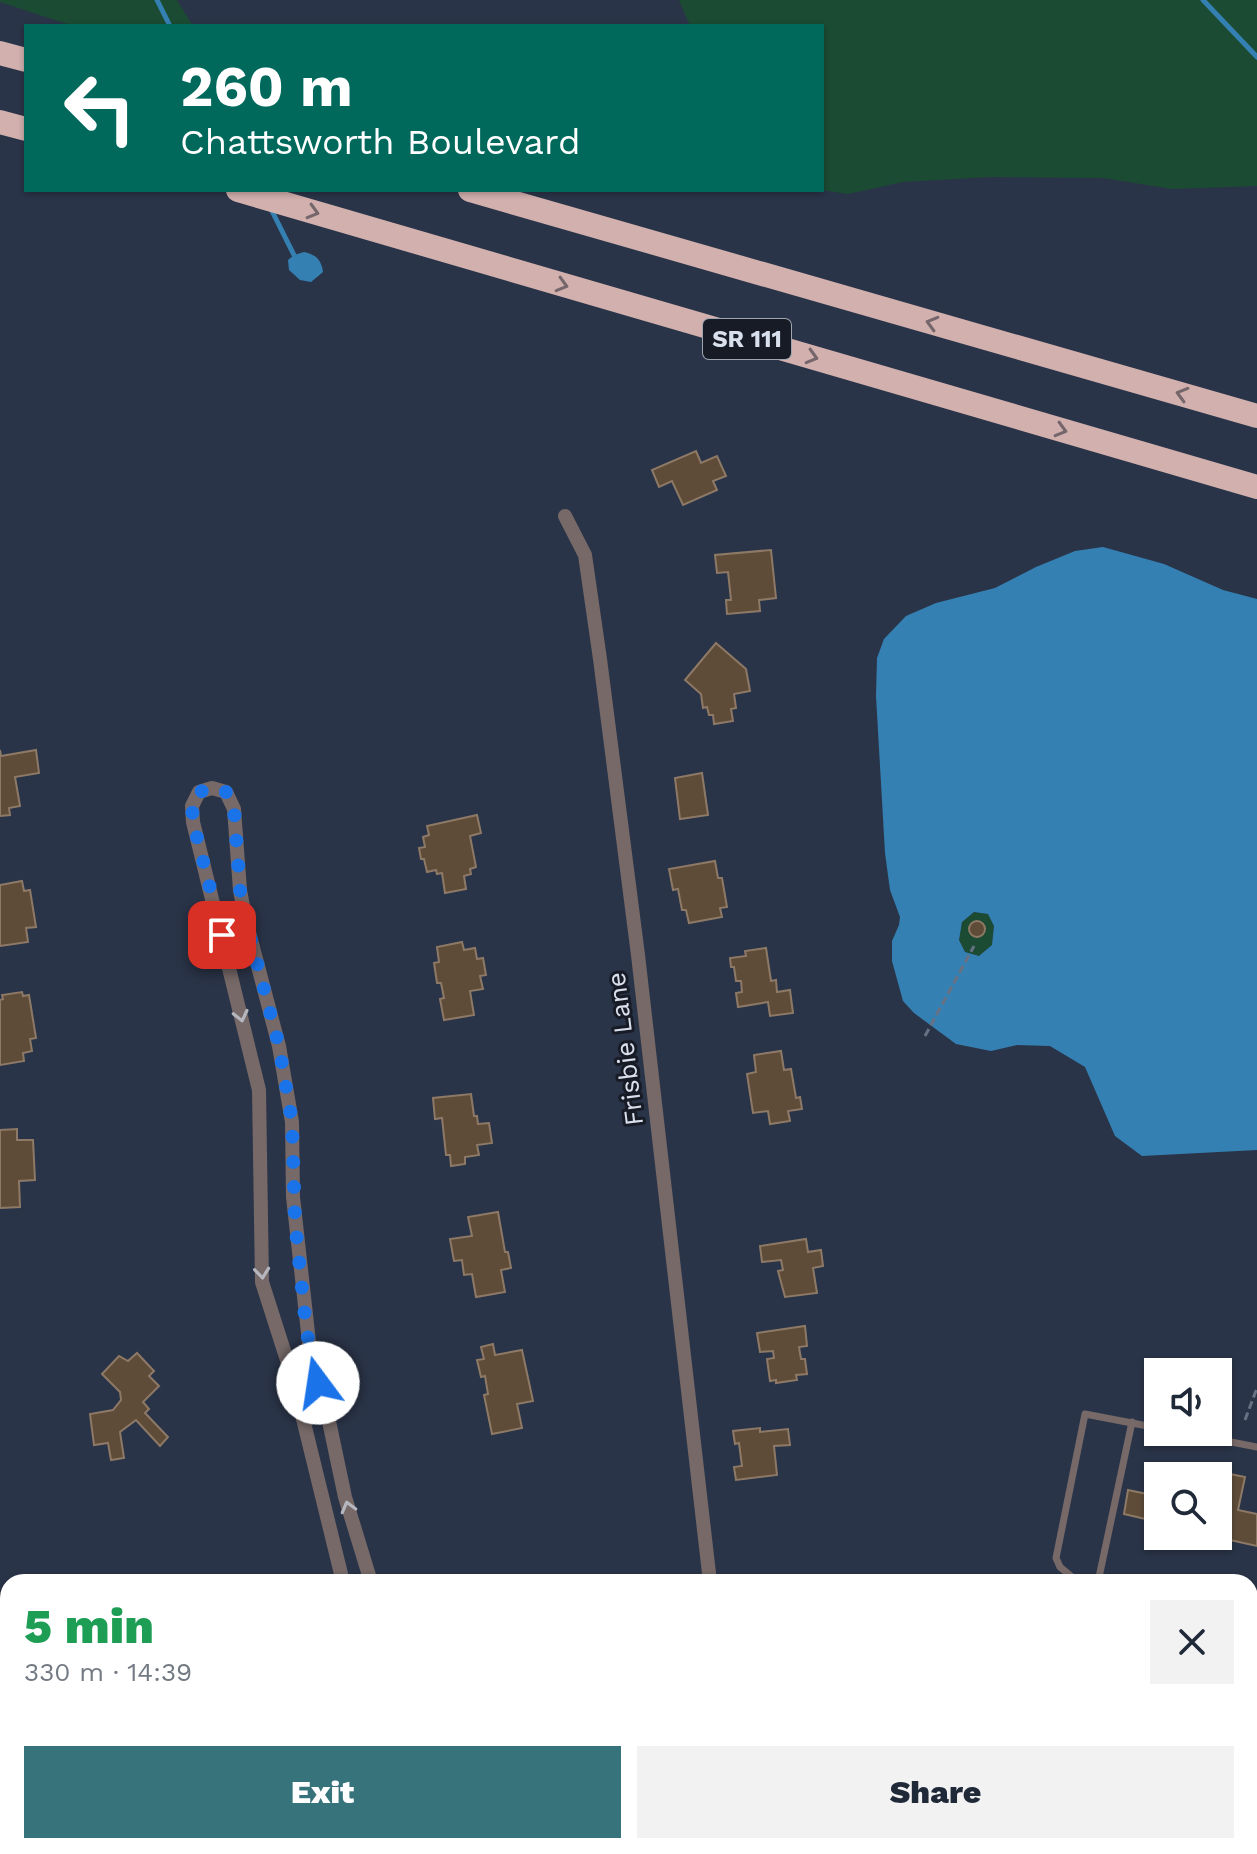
<!DOCTYPE html>
<html lang="en">
<head>
<meta charset="utf-8">
<style>
	:root { --surface:#fff; --page:#f2f2f3; --text:#1f2937; --muted:#747a83; --accent:#36737b }
	body { margin:0; font-family:"Work Sans",sans-serif; background:var(--page); color:var(--text); height:100vh; display:flex; flex-direction:column; font-size:30px; white-space:nowrap }
	* { box-sizing:border-box; margin:0 }
	p { font-size:26px; color:var(--muted) }
	.icon { flex:none; width:44px; height:44px; fill:none; stroke:currentColor; stroke-width:2; stroke-linecap:round; stroke-linejoin:round }
	.map { position:relative; flex:1; overflow:hidden }
	.sheet { position:absolute; left:0px; top:1574px; width:1258px; height:280px; display:flex; flex-direction:column; background:var(--surface); border-radius:24px 24px 0 0; box-shadow:0 2px 6px #0004 }
	.sheet>* { flex:none }
	.guide { position:absolute; left:24px; top:24px; width:800px; height:168px; border-radius:0px; box-shadow:0 2px 6px #0004; background:#00695c; color:#fff; overflow:hidden }
	.buttons { position:absolute; left:1144px; top:1358px; display:grid; gap:16px }
	.buttons a { display:grid; place-items:center; width:88px; height:88px; border-radius:0px; background:var(--surface); box-shadow:0 2px 6px #0004; font-size:40px }
	.pin { position:absolute; display:grid; place-items:center; width:68px; height:68px; color:#fff; margin:-34px; border-radius:16px; box-shadow:0 4px 12px #0006 }
	.me { position:absolute; width:88px; margin:-44px; rotate:346deg; stroke-linejoin:round; filter:drop-shadow(0 0 6px #0008) }
	.turn { display:flex; align-items:center; gap:28px; height:168px; padding:0 24px; font-size:36px }
	.turn .icon { width:104px; height:104px; stroke-width:2.5 }
	.turn b { display:block; font-size:56px; line-height:68px }
	.round { display:grid; place-items:center; flex:none; width:84px; height:84px; border-radius:0px; background:var(--page) }
	.headline { display:flex; align-items:center; justify-content:space-between; height:136px; padding:0 24px }
	h1 { font-size:48px; font-weight:800; line-height:60px; color:#1e9e55 }
	.cta { display:flex; gap:16px; margin-top:auto; padding:16px 24px }
	.cta a { flex:1; height:92px; border-radius:0px; background:var(--accent); color:#fff; font-size:32px; font-weight:800; line-height:92px; text-align:center }
	.cta a+a { background:var(--page); color:var(--text) }
	.map>svg:first-child { display:block }
</style>
</head>
<body>
<div class="map">
<svg width="1257" height="1854" viewBox="0 0 1257 1854">
	<rect width="100%" height="100%" fill="#2a3448"/>
	<g fill="#1b4b32">
		<polygon points="0,0 177,0 193,26 73,26 0,2"/>
		<polygon points="679,0 1257,0 1257,186 1172,189 1103,178 990,177 903,182 848,194 822,190 822,26 690,26"/>
		<polygon points="974,912 988,914 994,926 992,945 979,956 965,952 959,940 962,922"/>
		<polygon points="1250,1779 1257,1780 1257,1854 1167,1854 1167,1846 1250,1846"/>
	</g>
	<g fill="#3580b2" fill-rule="evenodd">
		<path d="M304,252C316,255 321,259 323,272L311,282L300,280L289,270L288,260L294,255Z"/>
		<path d="M1103,547L1164,564L1223,590L1257,599V1150L1142,1156L1115,1136L1085,1067L1050,1046L1017,1045L991,1051L956,1044L914,1013L903,1001L892,961V941L899,925L900,917L890,890L885,853L876,696L877,658L884,639L906,616L936,603L995,588L1036,567L1075,551ZM974,912L988,914L994,926L992,945L979,956L965,952L959,940L962,922Z"/>
	</g>
	<g fill="none" stroke-linecap="round" stroke-linejoin="round">
		<g stroke="#3580b2" stroke-width="5">
			<polyline points="157,0 170,26"/>
			<polyline points="1203,0 1257,57"/>
			<polyline points="271,209 294,255"/>
		</g>
	</g>
	<g fill="#5e4c39" stroke="#8d7965" stroke-width="2">
		<polygon points="696,451 701,463 717,456 726,476 713,481 717,490 683,505 672,481 659,487 652,470"/>
		<polygon points="771,550 776,598 759,600 760,611 727,614 726,600 731,600 728,572 717,573 715,555"/>
		<polygon points="716,643 746,669 750,691 734,694 736,708 731,709 733,721 714,724 713,715 709,715 707,707 703,708 701,694 685,680"/>
		<polygon points="0,750 1,756 36,750 39,773 15,777 20,806 9,808 10,815 0,816"/>
		<polygon points="702,773 708,815 680,819 675,778"/>
		<polygon points="477,815 481,833 470,836 476,867 470,869 471,874 464,876 466,889 445,893 442,873 437,874 436,870 427,872 424,859 421,859 419,848 425,847 423,837 429,835 427,826"/>
		<polygon points="715,861 718,878 722,878 727,907 720,908 722,917 689,923 686,910 682,910 678,889 673,890 669,869"/>
		<polygon points="22,881 24,891 30,890 36,927 26,928 28,942 0,946 0,885"/>
		<circle cx="977" cy="929" r="8"/>
		<polygon points="462,942 464,950 475,948 477,959 483,958 486,975 480,976 483,989 470,991 474,1015 444,1020 440,999 444,998 441,983 437,983 434,963 439,962 437,947"/>
		<polygon points="766,948 771,981 776,980 777,992 790,990 793,1013 770,1016 768,1002 738,1007 736,993 742,992 741,981 736,981 734,967 731,967 730,958 746,956 745,951"/>
		<polygon points="22,992 23,996 29,995 36,1038 30,1039 32,1051 23,1053 24,1061 0,1065 0,1000 3,999 2,995"/>
		<polygon points="781,1051 784,1070 791,1069 796,1098 800,1097 802,1109 788,1111 790,1121 770,1124 768,1111 753,1113 747,1074 756,1072 754,1055"/>
		<polygon points="471,1094 474,1116 477,1116 478,1124 489,1123 492,1143 477,1145 479,1155 465,1157 465,1164 451,1166 450,1155 446,1155 442,1118 435,1119 433,1098"/>
		<polygon points="17,1129 17,1140 33,1140 35,1180 19,1181 20,1207 0,1208 0,1130"/>
		<polygon points="498,1212 505,1252 508,1252 511,1268 501,1270 505,1292 476,1297 472,1274 464,1275 462,1260 454,1261 450,1239 472,1236 468,1217"/>
		<polygon points="806,1239 808,1252 821,1250 823,1266 813,1268 817,1293 785,1297 778,1271 783,1270 781,1260 762,1262 760,1246"/>
		<polygon points="805,1326 807,1346 799,1347 801,1359 805,1359 807,1374 796,1375 797,1380 776,1383 776,1380 770,1381 767,1359 774,1358 773,1351 760,1352 757,1333"/>
		<polygon points="493,1344 495,1355 522,1350 533,1401 517,1404 522,1428 492,1434 484,1395 488,1394 485,1376 481,1377 477,1360 484,1359 481,1347"/>
		<polygon points="137,1353 154,1371 149,1376 159,1386 143,1402 149,1409 145,1413 168,1437 160,1446 136,1420 120,1432 124,1458 111,1460 108,1443 94,1445 90,1414 113,1410 121,1400 120,1392 102,1374 119,1356 128,1361"/>
		<polygon points="760,1428 760,1432 788,1429 790,1445 774,1446 777,1475 736,1480 734,1467 742,1466 739,1443 735,1444 733,1431"/>
		<polygon points="1220,1472 1245,1477 1238,1510 1257,1514 1257,1546 1212,1536 1218,1536"/>
		<polygon points="1128,1490 1157,1496 1158,1494 1158,1522 1124,1514"/>
		<polygon points="654,1846 639,1854 614,1854 611,1847"/>
		<polygon points="752,1846 803,1846 806,1854 754,1854"/>
	</g>
	<g fill="none" stroke-linecap="round" stroke-linejoin="round">
		<g stroke="#687183" stroke-width="3" stroke-dasharray="8 4" stroke-linecap="butt">
			<polyline points="925,1036 974,946"/>
			<polyline points="1245,1420 1257,1388"/>
		</g>
		<g stroke="#766968" stroke-width="7">
			<polyline points="1181,1432 1257,1447"/>
			<polyline points="1078,1582 1060,1567 1056,1558 1085,1414 1158,1428"/>
			<polyline points="1098,1582 1132,1422"/>
		</g>
		<g stroke="#766968" stroke-width="14">
			<polyline points="565,516 585,555 600,659 638,955 710,1582"/>
			<polyline points="343,1582 294,1382 262,1282 259,1090 193,822 192,806 199,792 212,788 226,792 234,809 240,890 245,917 279,1046 292,1122 293,1197 311,1360 326,1407 345,1497 371,1582"/>
			<polyline points="703,1846 706,1854"/>
			<polyline points="945,1846 946,1854"/>
			<polyline points="998,1846 998,1854"/>
			<polyline points="1156,1854 1157,1846"/>
		</g>
		<g stroke="#9b8684" stroke-width="20">
			<polyline points="0,1634 8,1635"/>
			<polyline points="1250,1726 1257,1728"/>
		</g>
		<g stroke="#d1b0ae" stroke-width="24">
			<polyline points="0,53 26,60"/>
			<polyline points="0,122 26,129"/>
			<polyline points="238,190 1257,487"/>
			<polyline points="470,190 1257,416"/>
		</g>
	</g>
	<defs><path id="oneway-chevron" d="M-2-3.5L2.5 0L-2 3.5" fill="none" stroke-width="1.6" stroke-linecap="round" stroke-linejoin="round" transform="scale(2)"/></defs>
	<g stroke="#74666a">
		<use href="#oneway-chevron" transform="translate(313 212) rotate(16)"/>
		<use href="#oneway-chevron" transform="translate(562 285) rotate(16)"/>
		<use href="#oneway-chevron" transform="translate(932 323) rotate(-164)"/>
		<use href="#oneway-chevron" transform="translate(812 357) rotate(16)"/>
		<use href="#oneway-chevron" transform="translate(1182 394) rotate(-164)"/>
		<use href="#oneway-chevron" transform="translate(1061 430) rotate(16)"/>
	</g>
	<g stroke="#b6b6be">
		<use href="#oneway-chevron" transform="translate(241 1016) rotate(77)"/>
		<use href="#oneway-chevron" transform="translate(262 1273) rotate(84)"/>
		<use href="#oneway-chevron" transform="translate(348 1507) rotate(-105)"/>
	</g>
	<g fill="none" stroke-linecap="round" stroke-linejoin="round">
		<polyline stroke="#1a73e8" stroke-width="14" stroke-dasharray="0 25.2" points="222,935 193,822 192,806 199,792 212,788 226,792 234,809 240,890 245,917 279,1046 292,1122 295,1221 305,1317 311,1360 318,1383"/>
	</g>
	<g text-anchor="middle" dominant-baseline="central" stroke-width="6" stroke-linejoin="round" paint-order="stroke">
		<rect fill="#171b25" stroke="#9fa5b1" stroke-width="2" x="703" y="319" width="88" height="40" rx="6"/>
		<g font-size="24" font-weight="bold" fill="#d9e0ed">
			<text x="747" y="339">SR 111</text>
		</g>
		<g font-size="26" fill="#d9e0ed" stroke="#171b25">
			<text transform="translate(625 1049) rotate(-97)">Frisbie Lane</text>
		</g>
	</g>
</svg>
<div class="buttons">
<a><svg class="icon" aria-label="sound" viewBox="0 0 24 24"><path d="M4 9h4l5-4v14l-5-4H4zM17 9q2 3 0 6"/></svg></a>
<a><svg class="icon" aria-label="search" viewBox="0 0 24 24"><circle cx="10" cy="10" r="6"/><path d="M15 15l6 6"/></svg></a>
</div>
<div class="pin" style="left:222px;top:935px;background:#d93025"><svg class="icon" aria-label="arrive" viewBox="0 0 24 24"><path d="M6 21V4h12l-3 4 3 4H6"/></svg></div>
<svg class="me" style="left:318px;top:1383px" viewBox="-20 -20 40 40"><circle r="19" fill="#fff"/><path d="M0-13L10 11 0 6-10 11z" fill="#1a73e8"/></svg>
<div class="guide">
<div class="turn"><svg class="icon" aria-label="left" viewBox="0 0 24 24"><path d="M17 20v-9H6M10 6l-5 5 5 5"/></svg><div><b>260 m</b>Chattsworth Boulevard</div></div>
</div>
<section class="sheet">
<div class="headline"><div><h1>5 min</h1><p>330 m · 14:39</p></div><a class="round"><svg class="icon" aria-label="close" viewBox="0 0 24 24"><path d="M6 6l12 12M18 6L6 18"/></svg></a></div>
<div class="cta"><a>Exit</a><a>Share</a></div>
</section>
</div>
</body>
</html>
